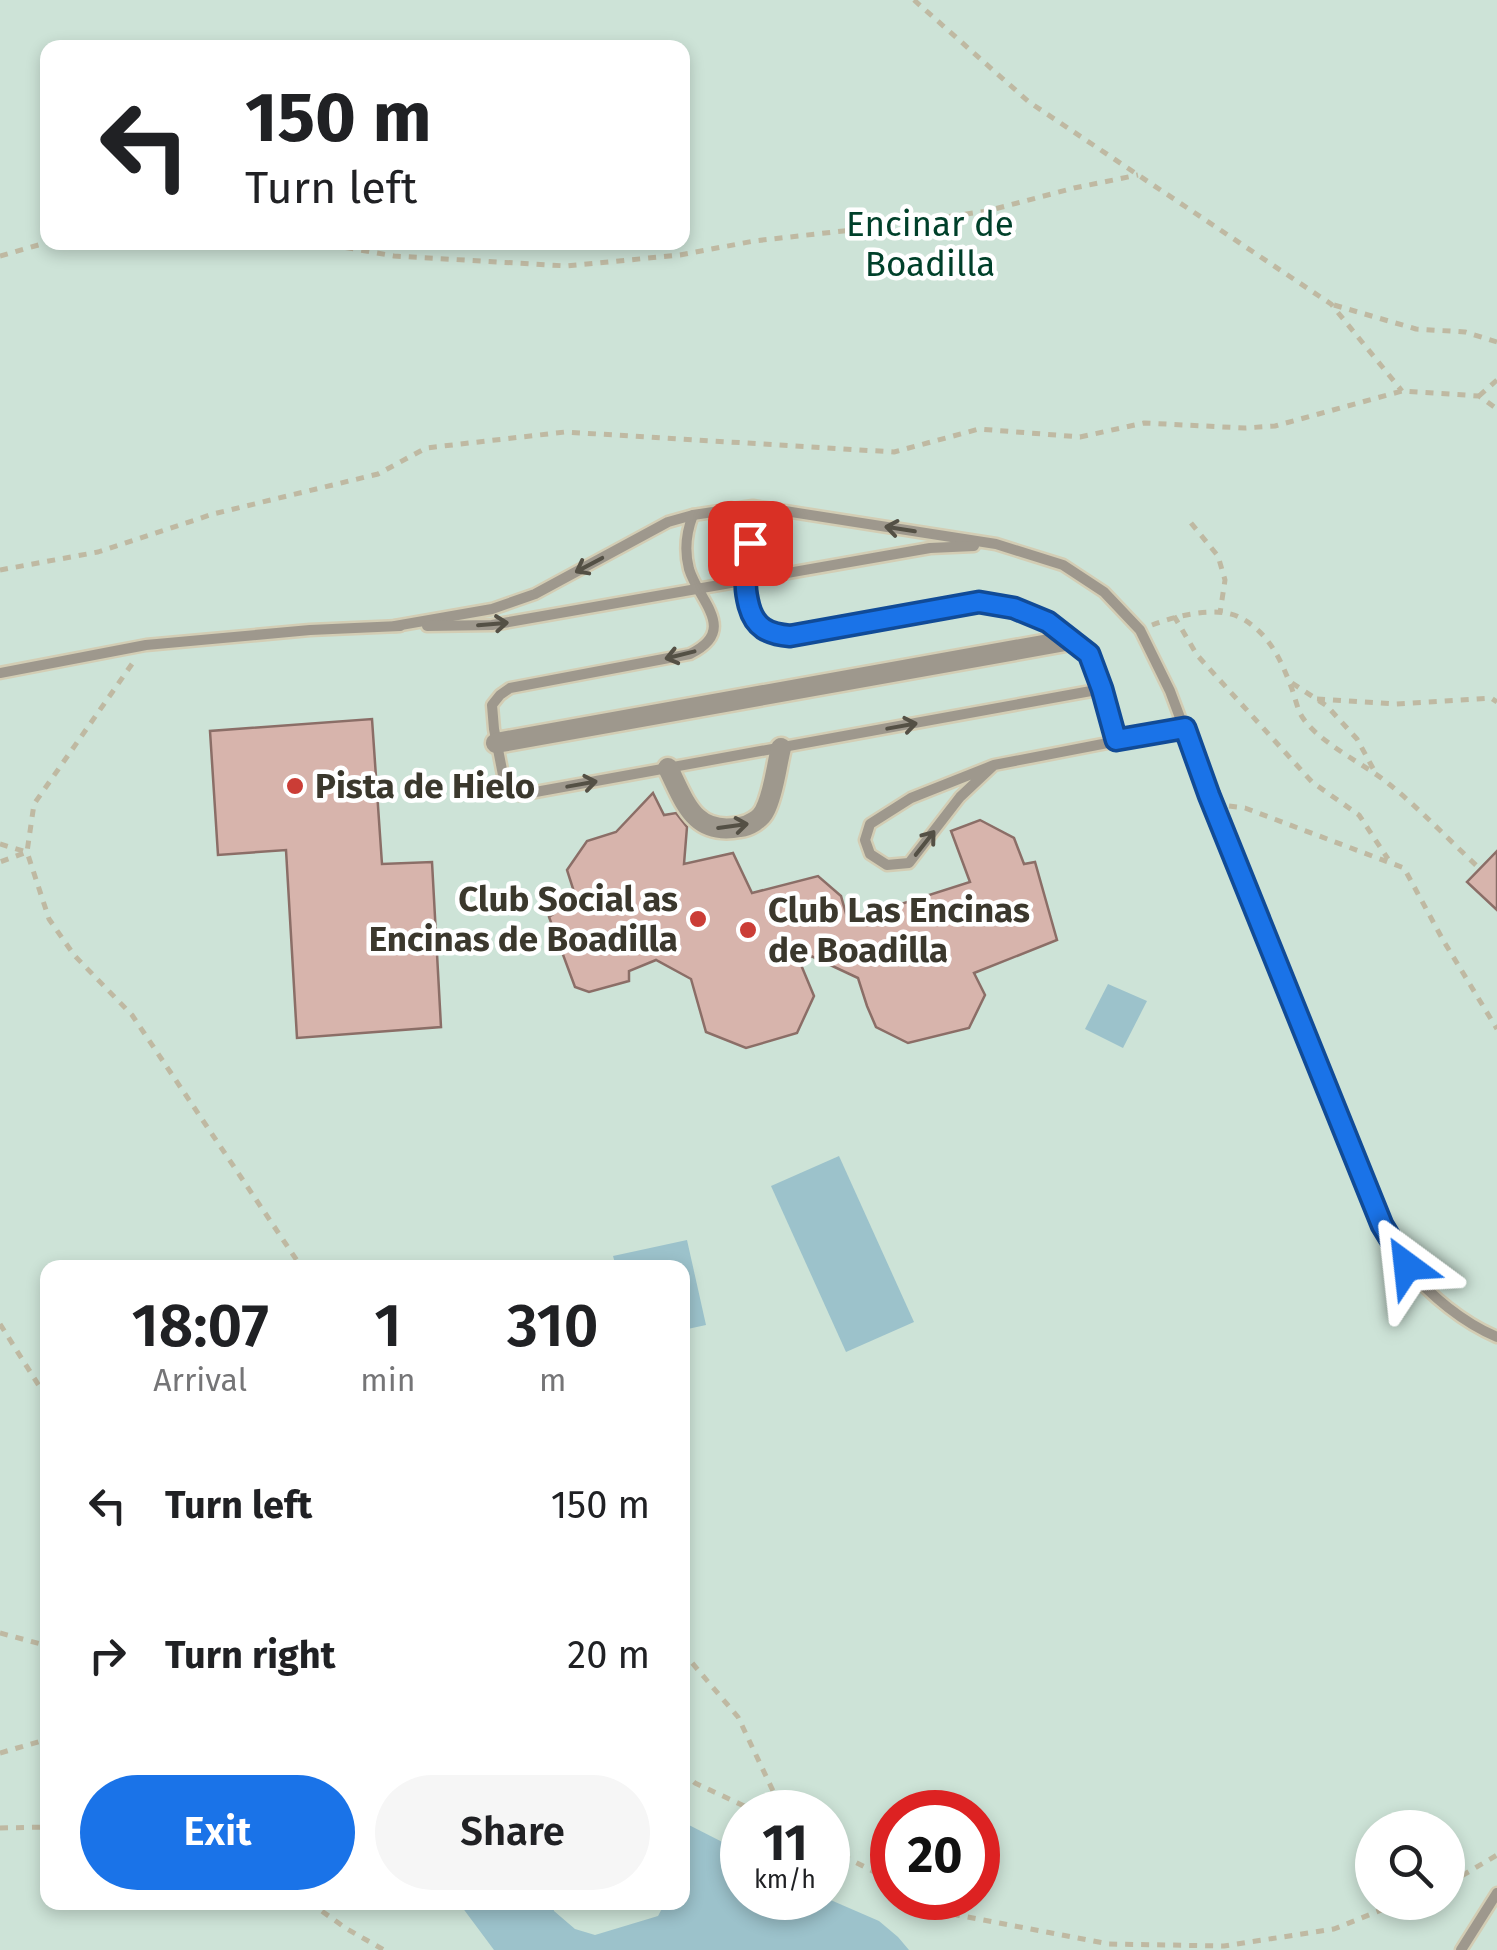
<!DOCTYPE html>
<html lang="en">
<head>
<meta charset="utf-8">
<style>
	:root { --surface:#fff; --page:#f6f6f6; --text:#202124; --muted:#757577; --accent:#1a73e8 }
	body { margin:0; font-family:"Fira Sans",sans-serif; background:var(--page); color:var(--text); height:100vh; display:flex; flex-direction:column; font-size:38px; white-space:nowrap }
	* { box-sizing:border-box; margin:0 }
	p { font-size:32px; color:var(--muted) }
	.icon { flex:none; width:55px; height:55px; fill:none; stroke:currentColor; stroke-width:2; stroke-linecap:round; stroke-linejoin:round }
	.map { position:relative; flex:1; overflow:hidden }
	.drawer { position:absolute; left:40px; top:1260px; width:650px; height:650px; display:flex; flex-direction:column; background:var(--surface); border-radius:20px; box-shadow:0 5px 15px #0003 }
	.drawer>* { flex:none }
	.guide { position:absolute; left:40px; top:40px; width:650px; height:210px; border-radius:20px; box-shadow:0 5px 15px #0003; background:#fff; color:var(--text); overflow:hidden }
	.fabs { position:absolute; left:1355px; top:1810px; display:grid; gap:20px }
	.fabs a { display:grid; place-items:center; width:110px; height:110px; border-radius:50%; background:var(--surface); box-shadow:0 5px 15px #0003; font-size:50px }
	.speed { position:absolute; left:720px; top:1790px; display:flex; gap:20px; font-size:50px; font-weight:700; text-align:center }
	.speed>* { display:grid; place-content:center; width:130px; height:130px; border-radius:50%; background:var(--surface); box-shadow:0 5px 15px #0003; line-height:1 }
	.speed small { font-size:25px; font-weight:400 }
	.speed .limit { border:15px solid #d22; background:#fff; color:#111 }
	.pin { position:absolute; display:grid; place-items:center; width:85px; height:85px; color:#fff; margin:-42px; border-radius:20px; box-shadow:0 5px 15px #0006 }
	.me { position:absolute; width:110px; margin:-55px; rotate:330deg; stroke-linejoin:round; filter:drop-shadow(0 0 8px #0008) }
	.turn { display:flex; align-items:center; gap:35px; height:210px; padding:0 40px; font-size:45px }
	.turn .icon { width:130px; height:130px; stroke-width:2.5 }
	.turn b { display:block; font-size:70px; line-height:85px }
	.eta { display:flex; justify-content:space-evenly; align-items:center; height:170px; text-align:center }
	.eta b { font-size:60px; font-weight:600; line-height:70px }
	.primary-button { display:flex; gap:20px; margin-top:auto; padding:20px 40px }
	.primary-button a { flex:1; height:115px; border-radius:60px; background:var(--accent); color:#fff; font-size:40px; font-weight:600; line-height:115px; text-align:center }
	.primary-button a+a { background:var(--page); color:var(--text) }
	ul { padding:0; list-style:none }
	li { display:flex; align-items:center; gap:30px; height:150px; padding:0 40px }
	li div { flex:1 }
	li b { display:block; font-size:38px }
	li em { font-style:normal }
	.map>svg:first-child { display:block }
</style>
</head>
<body>
<div class="map">
<svg width="1497" height="1950" viewBox="0 0 1497 1950">
	<rect width="100%" height="100%" fill="#f9f2d6"/>
	<path fill="#cde3d7" fill-rule="evenodd" d="M0,0H1497V1950H0ZM48,48H682V242H48ZM48,1268H682V1902H48ZM742,1812H828V1898H742ZM892,1812H978V1898H892ZM1372,1828H1448V1902H1372Z"/>
	<g fill="#9cc2cb">
		<polygon points="1108,984 1147,1001 1123,1048 1085,1029"/>
		<polygon points="839,1156 914,1322 846,1352 771,1186"/>
		<polygon points="687,1240 706,1325 683,1330 682,1268 616,1267 613,1256"/>
		<polygon points="683,1822 742,1852 742,1898 826,1898 879,1921 898,1937 909,1950 494,1950 459,1903 553,1903 554,1911 575,1929 595,1935 658,1916 665,1903 682,1902"/>
	</g>
	<g fill="#d7b4ac" stroke="#8b6e67" stroke-width="2.5">
		<polygon points="372,719 382,864 432,862 441,1027 297,1038 286,850 218,855 210,731"/>
		<polygon points="653,793 664,815 676,813 687,827 684,864 733,853 752,893 818,876 841,896 848,921 970,882 951,831 980,820 1014,838 1024,864 1035,862 1057,940 974,973 985,995 969,1028 908,1043 876,1027 867,1006 858,978 794,948 814,996 797,1033 746,1048 706,1032 691,979 656,960 629,971 629,981 589,992 575,987 549,917 576,898 567,870 587,841 616,832"/>
		<polygon points="1497,851 1497,910 1467,882"/>
	</g>
	<g fill="none" stroke-linecap="round" stroke-linejoin="round">
		<defs>
			<g id="lane">
				<path d="M731,508C740,519 748,529 751,543C753,557 749,569 747,582C745,590 747,598 749,606C755,628 768,634 790,637L979,601L1014,608L1048,623L1089,654L1102,689L1116,741"/>
				<path d="M693,515C686,533 684,550 689,569C699,602 739,630 690,654L510,688L500,695L492,705L494,729L504,780L519,795L1102,689"/>
				<path d="M395,626L492,609L535,594L668,522L693,515L753,506L996,544L1063,565L1104,592L1140,630L1170,691L1209,795L1382,1225C1390,1239 1398,1255 1407,1267C1430,1296 1464,1323 1497,1337"/>
				<polyline points="427,626 492,625 930,548 974,546"/>
				<polyline points="0,673 146,645 310,630 400,626"/>
				<polyline points="994,765 960,797 909,863 887,865 870,854 865,840 870,824 911,798 994,765 1185,728"/>
				<polyline points="1461,1950 1497,1893"/>
			</g>
			<g id="street">
				<polyline points="496,743 1071,640"/>
				<path d="M668,768C685,802 694,836 740,827C749,826 761,819 765,810C774,792 776,768 781,748"/>
			</g>
		</defs>
		<use href="#lane" stroke="#d3cdb4" stroke-width="15"/>
		<use href="#street" stroke="#d3cdb4" stroke-width="25"/>
		<g stroke="#bfb9a2" stroke-width="5" stroke-dasharray="8 8" stroke-linecap="butt">
			<polyline points="914,0 1029,102 1331,304 1402,391"/>
			<polyline points="314,242 394,256 567,266 680,255 754,241 870,228 987,211 1074,188 1138,175"/>
			<polyline points="0,256 49,242"/>
			<polyline points="1334,305 1416,329 1465,332 1497,342"/>
			<polyline points="1479,396 1497,380"/>
			<polyline points="1191,523 1218,556 1225,580 1220,613"/>
			<polyline points="0,570 98,552 213,514 378,474 426,448 565,432 894,452 979,429 1080,437 1144,423 1245,428 1275,426 1402,391 1479,396 1497,409"/>
			<polyline points="1174,616 1197,655 1312,782 1359,815 1388,859"/>
			<path d="M1152,625C1175,616 1218,605 1241,618C1267,632 1280,657 1290,684C1294,693 1296,704 1300,713C1313,740 1365,764 1389,784C1420,809 1449,840 1478,867"/>
			<polyline points="132,664 34,804 27,852 49,919 74,955 132,1015 302,1268"/>
			<polyline points="1292,683 1327,706 1357,739 1375,772"/>
			<polyline points="1317,699 1395,704 1491,698 1497,702"/>
			<polyline points="1229,806 1245,808 1404,868 1443,940 1497,1029"/>
			<polyline points="0,844 27,852 0,862"/>
			<polyline points="0,1324 48,1400"/>
			<polyline points="0,1633 48,1646"/>
			<polyline points="682,1651 738,1717 783,1812"/>
			<polyline points="0,1753 48,1739"/>
			<polyline points="682,1771 695,1783 757,1812"/>
			<polyline points="0,1828 48,1827"/>
			<polyline points="828,1848 892,1881"/>
			<polyline points="1448,1884 1497,1855"/>
			<polyline points="924,1898 957,1915 1109,1944 1224,1946 1334,1929 1401,1902"/>
			<polyline points="309,1902 347,1929 384,1950"/>
		</g>
		<use href="#lane" stroke="#9e988d" stroke-width="10"/>
		<use href="#street" stroke="#9e988d" stroke-width="20"/>
	</g>
	<defs><path id="oneway-shaft" d="M-6 0H5M1.5-3L5.5 0L1.5 3" fill="none" stroke-width="1.6" stroke-linecap="round" stroke-linejoin="round" transform="scale(2.5)"/></defs>
	<g stroke="#545045">
		<use href="#oneway-shaft" transform="translate(900 529) rotate(-171)"/>
		<use href="#oneway-shaft" transform="translate(589 565) rotate(152)"/>
		<use href="#oneway-shaft" transform="translate(493 624) rotate(-5)"/>
		<use href="#oneway-shaft" transform="translate(680 655) rotate(166)"/>
		<use href="#oneway-shaft" transform="translate(902 726) rotate(-10)"/>
		<use href="#oneway-shaft" transform="translate(582 784) rotate(-10)"/>
		<use href="#oneway-shaft" transform="translate(733 826) rotate(-8)"/>
		<use href="#oneway-shaft" transform="translate(925 843) rotate(-52)"/>
	</g>
	<g fill="none" stroke-linecap="round" stroke-linejoin="round">
		<defs>
			<path id="route" d="M750,543C752,558 749,568 746,582C745,590 747,598 749,606C755,628 768,634 790,636L979,602L1014,608L1048,622L1089,654L1102,689L1116,740L1185,728L1209,795L1382,1225L1407,1266"/>
		</defs>
		<use href="#route" stroke="#114b97" stroke-width="25"/>
		<use href="#route" stroke="#1a73e8" stroke-width="18"/>
	</g>
	<g fill="#cb3d36" stroke="#fff" stroke-width="4">
		<circle cx="295" cy="786" r="10"/>
		<circle cx="698" cy="919" r="10"/>
		<circle cx="748" cy="930" r="10"/>
	</g>
	<g text-anchor="middle" dominant-baseline="central" stroke-width="9" stroke-linejoin="round" paint-order="stroke">
		<g font-size="35" fill="#00402a" stroke="#fff">
			<text x="930" y="224">Encinar de<tspan x="930" dy="40">Boadilla</tspan></text>
		</g>
		<g font-size="35" font-weight="bold" fill="#3b382d" stroke="#fff" text-anchor="start">
			<text x="315" y="786">Pista de Hielo</text>
			<text x="678" y="899" text-anchor="end">Club Social as<tspan x="678" dy="40">Encinas de Boadilla</tspan></text>
			<text x="768" y="910">Club Las Encinas<tspan x="768" dy="40">de Boadilla</tspan></text>
		</g>
	</g>
</svg>
<div class="fabs">
<a><svg class="icon" aria-label="search" viewBox="0 0 24 24"><circle cx="10" cy="10" r="6"/><path d="M15 15l6 6"/></svg></a>
</div>
<div class="speed"><div>11<small>km/h</small></div><div class="limit">20</div></div>
<div class="pin" style="left:750px;top:543px;background:#d93025"><svg class="icon" aria-label="arrive" viewBox="0 0 24 24"><path d="M6 21V4h12l-3 4 3 4H6"/></svg></div>
<svg class="me" style="left:1407px;top:1266px" viewBox="-20 -20 40 40"><path d="M0-17L14 15 0 8-14 15z" fill="#1a73e8" stroke="#fff" stroke-width="4"/></svg>
<div class="guide">
<div class="turn"><svg class="icon" aria-label="left" viewBox="0 0 24 24"><path d="M17 20v-9H6M10 6l-5 5 5 5"/></svg><div><b>150 m</b>Turn left</div></div>
</div>
<section class="drawer">
<div class="eta">
<div><b>18:07</b><p>Arrival</p></div>
<div><b>1</b><p>min</p></div>
<div><b>310</b><p>m</p></div>
</div>
<ul>
<li><svg class="icon" aria-label="left" viewBox="0 0 24 24"><path d="M17 20v-9H6M10 6l-5 5 5 5"/></svg><div><b>Turn left</b></div><em>150 m</em></li>
<li><svg class="icon" aria-label="right" viewBox="0 0 24 24"><path d="M7 20v-9h11M14 6l5 5-5 5"/></svg><div><b>Turn right</b></div><em>20 m</em></li>
</ul>
<div class="primary-button"><a>Exit</a><a>Share</a></div>
</section>
</div>
</body>
</html>
